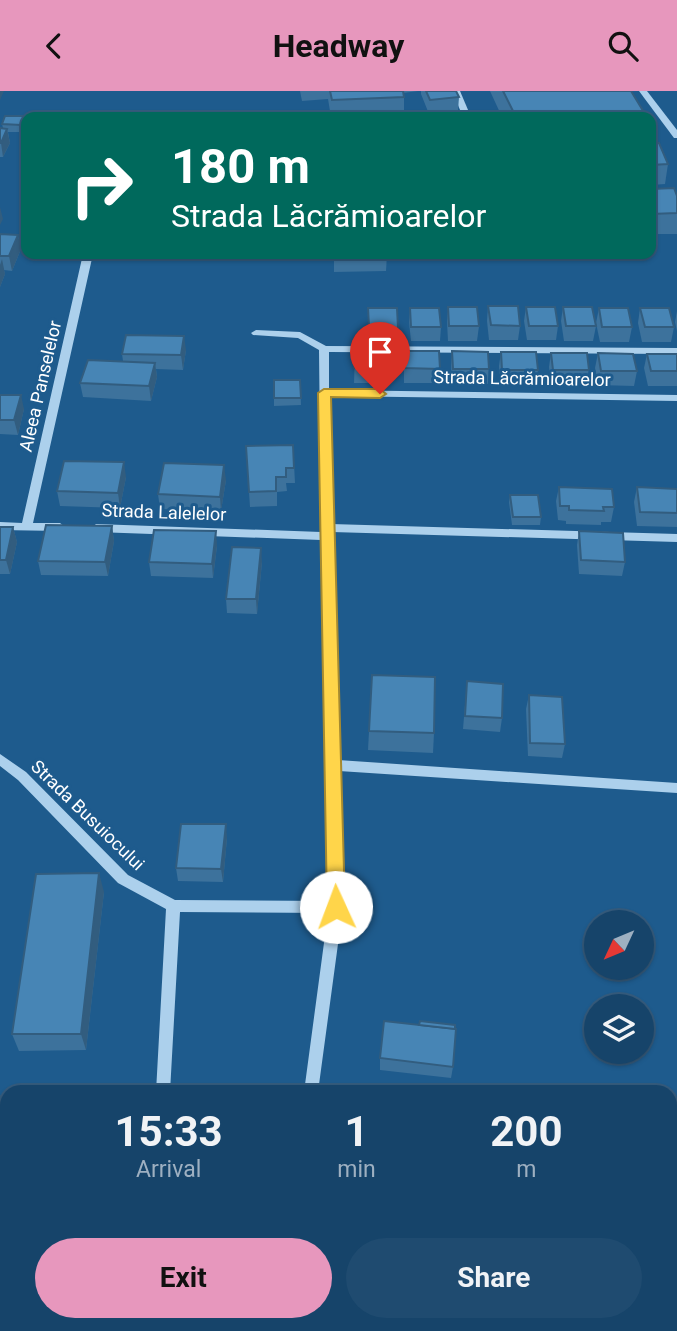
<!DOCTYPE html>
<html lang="en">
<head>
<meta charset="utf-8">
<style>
	:root { --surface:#16446a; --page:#1f4b70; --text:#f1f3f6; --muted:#9eb0c1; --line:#355c7e; --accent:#e797bd }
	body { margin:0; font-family:Roboto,sans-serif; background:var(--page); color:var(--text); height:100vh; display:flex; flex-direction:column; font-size:26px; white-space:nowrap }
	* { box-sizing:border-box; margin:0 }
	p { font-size:23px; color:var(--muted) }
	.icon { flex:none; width:38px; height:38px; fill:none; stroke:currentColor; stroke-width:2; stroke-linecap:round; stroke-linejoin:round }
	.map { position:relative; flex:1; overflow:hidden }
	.details { position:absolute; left:0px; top:994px; width:677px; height:247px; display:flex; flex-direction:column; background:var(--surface); border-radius:21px 21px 0 0; box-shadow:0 2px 5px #0004,0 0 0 2px var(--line) }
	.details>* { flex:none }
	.banner { position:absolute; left:21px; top:21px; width:635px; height:147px; border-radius:14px; box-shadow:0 2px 5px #0004,0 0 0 2px var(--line); background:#00695c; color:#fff; overflow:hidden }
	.needle { width:46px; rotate:226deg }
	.controls { position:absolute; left:584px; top:819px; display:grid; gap:14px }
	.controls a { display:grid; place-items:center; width:70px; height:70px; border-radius:50%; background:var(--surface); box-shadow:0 2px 5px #0004,0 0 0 2px var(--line); font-size:35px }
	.pin { position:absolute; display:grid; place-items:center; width:60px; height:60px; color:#fff; margin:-72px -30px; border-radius:50% 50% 50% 0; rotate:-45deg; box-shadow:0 0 7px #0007 }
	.pin .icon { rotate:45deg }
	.me { position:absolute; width:77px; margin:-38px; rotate:358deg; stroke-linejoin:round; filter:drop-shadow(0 0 5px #0008) }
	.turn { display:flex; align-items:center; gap:24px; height:147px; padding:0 35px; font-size:32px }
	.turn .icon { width:91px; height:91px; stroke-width:2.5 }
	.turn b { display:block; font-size:49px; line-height:60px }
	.eta { display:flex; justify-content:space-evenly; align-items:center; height:119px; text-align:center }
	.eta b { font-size:42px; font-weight:700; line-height:49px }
	.primary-button { display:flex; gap:14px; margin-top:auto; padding:14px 35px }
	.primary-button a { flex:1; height:80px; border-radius:42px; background:var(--accent); color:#111; font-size:28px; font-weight:700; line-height:80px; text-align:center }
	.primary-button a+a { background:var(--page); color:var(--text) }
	header { display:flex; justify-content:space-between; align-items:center; height:91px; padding:0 35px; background:var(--accent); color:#111; font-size:32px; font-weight:700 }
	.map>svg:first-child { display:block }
</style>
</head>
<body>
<header><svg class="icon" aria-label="back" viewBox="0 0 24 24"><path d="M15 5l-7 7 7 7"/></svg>Headway<svg class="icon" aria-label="search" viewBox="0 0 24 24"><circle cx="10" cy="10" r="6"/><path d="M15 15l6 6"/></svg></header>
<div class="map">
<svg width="677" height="1240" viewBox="0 0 677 1240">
	<rect width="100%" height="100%" fill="#1e5b8d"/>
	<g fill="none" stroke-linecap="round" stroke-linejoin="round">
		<polyline stroke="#acd0ec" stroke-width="5" stroke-dasharray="4.5 6" stroke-linecap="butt" points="307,1234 308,1240"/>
		<g fill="#acd0ec" fill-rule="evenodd">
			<polygon points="452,0 460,0 471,26 463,26"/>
			<polygon points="639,0 647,0 677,39 677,47 674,47"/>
			<polygon points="83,163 93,163 33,432 60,432 65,436 60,440 0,439 0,431 22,432"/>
			<polygon points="256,239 300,241 326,255 677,257 677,263 329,261 329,299 677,304 677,310 330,305 331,433 677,443 677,451 332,441 338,669 677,692 677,702 339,680 343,816 318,1001 304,1001 328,822 180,821 170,1001 156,1001 166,818 118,792 18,689 0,675 0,663 26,681 128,784 175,809 329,810 321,449 96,441 91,437 96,433 321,441 319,259 298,247 253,244 251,242"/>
			<polygon points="677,1010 677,1024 670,1025 670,1011"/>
		</g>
	</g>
	<g fill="#3d729c">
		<polygon points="300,0 418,0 403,2 404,6 404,26 331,26 328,8 302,10"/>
		<polygon points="421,0 456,0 459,6 458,20 429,23 421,3"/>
		<polygon points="490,0 631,0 645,23 644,26 502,26"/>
		<polygon points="26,32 22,41 8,41 10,52 3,66 0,66 0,37 3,37 2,33"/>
		<polygon points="651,52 668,73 665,93 651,94"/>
		<polygon points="651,98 677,105 677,143 651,143"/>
		<polygon points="0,143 18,144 21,158 12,180 4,179 5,183 0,196"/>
		<polygon points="334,163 387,163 386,180 334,181"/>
		<polygon points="488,215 520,235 518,249 489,249 487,230"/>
		<polygon points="448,216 479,235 477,250 448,250 447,231"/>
		<polygon points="526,216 558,235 556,249 527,249 524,230"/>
		<polygon points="563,216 596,235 593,250 564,250 561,230"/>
		<polygon points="368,217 398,237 398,251 368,251"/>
		<polygon points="410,217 441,236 440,250 411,250 409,231"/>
		<polygon points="599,217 632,236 629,251 600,251 596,232"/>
		<polygon points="640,217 674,236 671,251 642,251 638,232"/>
		<polygon points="677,220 677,240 675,231"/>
		<polygon points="186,259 183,279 156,278 157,286 151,310 83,306 80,292 123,270 122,263"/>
		<polygon points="355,260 390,260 390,292 354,292"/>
		<polygon points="404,260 440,278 439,292 404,292"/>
		<polygon points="452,260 489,278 488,293 452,292 451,275"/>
		<polygon points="501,261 538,279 536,293 500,293 499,275"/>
		<polygon points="551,262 589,279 587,294 551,293 549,276"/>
		<polygon points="598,262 637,280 634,295 598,294 595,277"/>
		<polygon points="647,263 677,263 677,295 648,295 644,277"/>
		<polygon points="274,289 300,289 301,314 274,315"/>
		<polygon points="0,304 24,318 18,344 0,343"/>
		<polygon points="293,354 295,392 286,392 287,400 277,401 277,415 250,416 246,355"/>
		<polygon points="126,386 120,417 60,415 57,400"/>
		<polygon points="226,389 221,420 160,418 158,403"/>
		<polygon points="559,396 614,416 611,431 601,431 601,434 566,433 566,430 558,429 556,410"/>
		<polygon points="637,396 677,398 677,436 637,435 634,411"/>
		<polygon points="510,404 541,426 540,434 512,434 509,411"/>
		<polygon points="112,435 114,450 108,485 41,484 38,470"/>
		<polygon points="0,436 13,436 17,451 10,483 0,483"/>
		<polygon points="579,440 625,471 622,485 579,483 577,454"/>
		<polygon points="217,455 213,487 151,485 149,471"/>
		<polygon points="262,471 257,523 227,522 226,508"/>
		<polygon points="372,584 434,642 433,662 368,659"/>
		<polygon points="467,590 502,627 500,641 463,638"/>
		<polygon points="529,604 565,653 562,667 528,665 526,618"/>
		<polygon points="227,747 223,791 178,790 176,777"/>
		<polygon points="104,801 86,959 19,960 12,943"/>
		<polygon points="380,967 453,976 451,987 380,979"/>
		<polygon points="0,1005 7,1006 7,1112 0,1112"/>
		<polygon points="653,1234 670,1234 677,1240 653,1240"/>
	</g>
	<g fill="#325d7f">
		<polygon points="0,0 4,0 0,9"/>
		<polygon points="24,25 26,32 22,41 21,34"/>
		<polygon points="7,38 10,52 3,66 1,52"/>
		<polygon points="0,116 3,128 0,134"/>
		<polygon points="18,144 21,158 12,180 9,165"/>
		<polygon points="2,168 5,183 0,196 0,174"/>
		<polygon points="184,245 186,259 183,279 181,264"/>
		<polygon points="155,272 157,286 151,310 149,295"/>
		<polygon points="21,304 24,318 18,344 14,329"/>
		<polygon points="124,371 126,386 120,417 118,402"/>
		<polygon points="224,374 226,389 221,420 220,406"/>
		<polygon points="112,435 114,450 108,485 105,471"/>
		<polygon points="13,436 17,451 10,483 6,469"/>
		<polygon points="216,440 217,455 213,487 212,473"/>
		<polygon points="261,457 262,471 257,523 256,508"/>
		<polygon points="226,733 227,747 223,791 221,778"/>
		<polygon points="99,782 104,801 86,959 81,943"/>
	</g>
	<g fill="#4785b5" stroke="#325d7f" stroke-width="2">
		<polygon points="330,0 403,0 404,6 332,9"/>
		<polygon points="426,0 456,0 459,6 430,9"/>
		<polygon points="503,0 631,0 645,23 608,26 516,26"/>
		<polygon points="5,25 24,25 21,34 2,33"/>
		<polygon points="0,37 7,38 1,52 0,52"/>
		<polygon points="651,52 659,52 668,73 651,74"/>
		<polygon points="674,97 677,105 677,122 651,123 651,98"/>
		<polygon points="0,143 18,144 9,165 0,165"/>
		<polygon points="488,215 518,215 520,235 491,234"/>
		<polygon points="448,216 477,216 479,235 449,235"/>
		<polygon points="526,216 555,216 558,235 529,235"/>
		<polygon points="563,216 592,216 596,235 566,235"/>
		<polygon points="368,217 397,217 398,237 369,236"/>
		<polygon points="410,217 439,217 441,236 411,236"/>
		<polygon points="599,217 628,217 632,236 602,236"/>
		<polygon points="640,217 669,217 674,236 645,236"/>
		<polygon points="126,244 184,245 181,264 122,263"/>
		<polygon points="355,260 390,260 390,278 354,277"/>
		<polygon points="404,260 439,260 440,278 404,277"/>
		<polygon points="452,260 488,261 489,278 453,278"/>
		<polygon points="501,261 536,261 538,279 502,279"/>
		<polygon points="551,262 587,262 589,279 553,279"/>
		<polygon points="598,262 633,263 637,280 601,280"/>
		<polygon points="647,263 677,263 677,280 651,280"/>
		<polygon points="88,269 155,272 149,295 80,292"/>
		<polygon points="274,289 300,289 301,307 274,307"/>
		<polygon points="0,304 21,304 14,329 0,329"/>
		<polygon points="293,354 294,377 286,377 286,386 276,386 276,400 249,401 246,355"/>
		<polygon points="64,370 124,371 118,402 57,400"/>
		<polygon points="164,372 224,374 220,406 158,403"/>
		<polygon points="559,396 612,398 614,416 603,416 604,420 569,419 569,415 560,415"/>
		<polygon points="637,396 677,398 677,422 640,421"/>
		<polygon points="510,404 538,404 541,426 513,426"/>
		<polygon points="46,434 112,435 105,471 38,470"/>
		<polygon points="0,436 13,436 6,469 0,469"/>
		<polygon points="154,439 216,440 212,473 149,471"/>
		<polygon points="579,440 623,442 625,471 581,469"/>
		<polygon points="232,456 261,457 256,508 226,508"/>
		<polygon points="372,584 435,586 434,642 369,640"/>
		<polygon points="467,590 503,593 502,627 465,625"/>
		<polygon points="529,604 562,606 565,653 530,652"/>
		<polygon points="181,733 226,733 221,778 176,777"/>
		<polygon points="99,782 81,943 12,943 36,783"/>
		<polygon points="384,930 456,938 453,976 380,967"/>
		<polygon points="420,930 455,934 455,938 419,934"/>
		<polygon points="0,1005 7,1006 7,1098 0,1098"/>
		<polygon points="670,1176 677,1177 677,1240 661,1237 661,1234 670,1234"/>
	</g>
	<polygon fill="#ffd54a" stroke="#a68a30" stroke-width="2" points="324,298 380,298 386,303 380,307 331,306 345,816 342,821 336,824 330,821 327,816 318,302"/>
	<g text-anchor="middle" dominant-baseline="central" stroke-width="6" stroke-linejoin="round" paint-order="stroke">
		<g font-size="18" fill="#fff" stroke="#1e5b8d">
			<text transform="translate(522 287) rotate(1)">Strada Lăcrămioarelor</text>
			<text transform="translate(40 295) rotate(-77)">Aleea Panselelor</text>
			<text transform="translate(164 421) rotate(2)">Strada Lalelelor</text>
			<text transform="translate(88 724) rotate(44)">Strada Busuiocului</text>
		</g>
	</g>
</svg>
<div class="controls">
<a><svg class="needle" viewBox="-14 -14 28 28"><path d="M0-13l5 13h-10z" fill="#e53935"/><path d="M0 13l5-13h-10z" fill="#9eb0c1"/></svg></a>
<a><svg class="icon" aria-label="layers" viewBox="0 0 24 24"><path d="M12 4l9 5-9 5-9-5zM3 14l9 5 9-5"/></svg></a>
</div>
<div class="pin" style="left:380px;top:303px;background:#d93025"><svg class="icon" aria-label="arrive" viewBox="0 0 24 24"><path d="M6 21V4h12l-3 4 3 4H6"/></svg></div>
<svg class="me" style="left:336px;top:816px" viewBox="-20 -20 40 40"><circle r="19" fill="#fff"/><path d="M0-13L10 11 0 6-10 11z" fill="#ffd54a"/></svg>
<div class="banner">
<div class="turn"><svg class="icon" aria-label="right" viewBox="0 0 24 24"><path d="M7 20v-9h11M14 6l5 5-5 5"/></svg><div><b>180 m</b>Strada Lăcrămioarelor</div></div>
</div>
<section class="details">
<div class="eta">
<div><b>15:33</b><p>Arrival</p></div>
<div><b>1</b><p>min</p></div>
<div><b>200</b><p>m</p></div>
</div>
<div class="primary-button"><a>Exit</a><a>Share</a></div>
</section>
</div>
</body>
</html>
